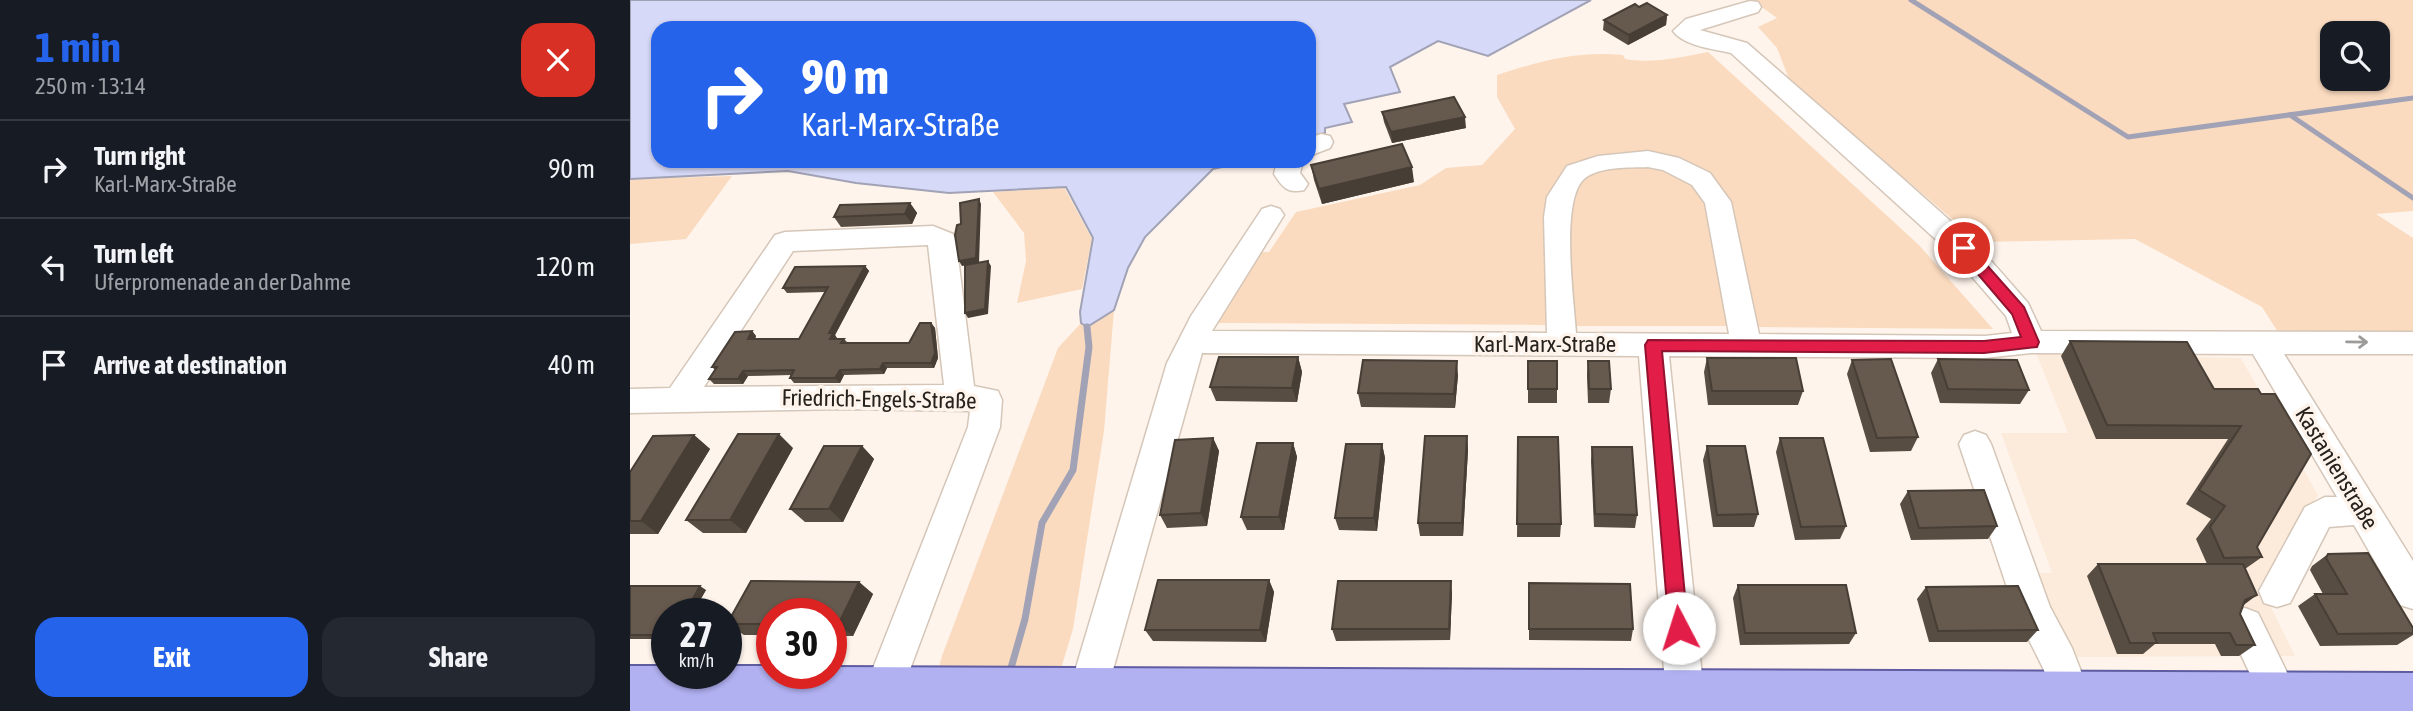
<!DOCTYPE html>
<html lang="en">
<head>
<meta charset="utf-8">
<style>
	:root { --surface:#171b24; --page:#242831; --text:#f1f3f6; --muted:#9ea1a6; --line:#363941; --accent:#2563eb }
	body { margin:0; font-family:"Asap Condensed",sans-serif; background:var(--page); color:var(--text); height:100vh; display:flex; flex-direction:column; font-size:26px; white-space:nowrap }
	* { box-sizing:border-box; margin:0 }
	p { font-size:23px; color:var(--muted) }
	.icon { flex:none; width:38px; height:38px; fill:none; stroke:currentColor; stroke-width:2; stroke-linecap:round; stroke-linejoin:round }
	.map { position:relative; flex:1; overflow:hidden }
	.sheet { display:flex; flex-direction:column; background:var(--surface); width:630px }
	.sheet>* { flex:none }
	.banner { position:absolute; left:21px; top:21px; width:665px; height:147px; border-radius:21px; box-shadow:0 2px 5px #0004; background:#2563eb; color:#fff; overflow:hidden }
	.buttons { position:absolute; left:1690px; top:21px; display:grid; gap:14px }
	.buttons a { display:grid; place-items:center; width:70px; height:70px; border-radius:14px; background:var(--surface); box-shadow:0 2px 5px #0004; font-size:35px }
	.speed { position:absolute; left:21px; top:598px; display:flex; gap:14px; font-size:35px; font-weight:700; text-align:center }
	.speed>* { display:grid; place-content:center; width:91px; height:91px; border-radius:50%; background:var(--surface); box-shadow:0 2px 5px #0004; line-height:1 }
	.speed small { font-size:18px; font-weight:400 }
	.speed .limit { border:10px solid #d22; background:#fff; color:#111 }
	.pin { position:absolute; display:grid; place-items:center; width:60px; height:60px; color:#fff; margin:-30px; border:4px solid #fff; border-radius:50%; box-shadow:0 2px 7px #0007 }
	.me { position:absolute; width:77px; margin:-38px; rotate:355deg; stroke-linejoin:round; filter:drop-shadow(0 0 5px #0008) }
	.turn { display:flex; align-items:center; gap:24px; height:147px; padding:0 35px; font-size:32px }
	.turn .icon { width:91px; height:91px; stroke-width:2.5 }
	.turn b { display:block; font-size:49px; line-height:60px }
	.round { display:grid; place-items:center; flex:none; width:74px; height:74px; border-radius:21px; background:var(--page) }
	.summary { display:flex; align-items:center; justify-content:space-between; height:119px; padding:0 35px }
	h1 { font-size:42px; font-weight:700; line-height:52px; color:var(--accent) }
	.button { display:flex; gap:14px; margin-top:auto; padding:14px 35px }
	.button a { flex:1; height:80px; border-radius:21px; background:var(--accent); color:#fff; font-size:28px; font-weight:700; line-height:80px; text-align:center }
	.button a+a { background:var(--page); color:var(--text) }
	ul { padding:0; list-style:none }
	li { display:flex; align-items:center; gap:21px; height:98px; padding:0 35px; border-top:2px solid var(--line) }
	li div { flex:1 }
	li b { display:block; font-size:26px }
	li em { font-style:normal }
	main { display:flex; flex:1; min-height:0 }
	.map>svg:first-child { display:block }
</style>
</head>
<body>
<main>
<section class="sheet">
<div class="summary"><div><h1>1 min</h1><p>250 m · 13:14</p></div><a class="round" style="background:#d93025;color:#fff"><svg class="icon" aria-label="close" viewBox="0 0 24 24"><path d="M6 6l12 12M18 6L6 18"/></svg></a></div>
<ul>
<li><svg class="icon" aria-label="right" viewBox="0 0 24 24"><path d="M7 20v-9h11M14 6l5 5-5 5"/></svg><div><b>Turn right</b><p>Karl-Marx-Straße</p></div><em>90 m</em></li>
<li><svg class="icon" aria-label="left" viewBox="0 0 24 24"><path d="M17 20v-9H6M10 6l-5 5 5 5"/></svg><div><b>Turn left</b><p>Uferpromenade an der Dahme</p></div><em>120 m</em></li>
<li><svg class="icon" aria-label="arrive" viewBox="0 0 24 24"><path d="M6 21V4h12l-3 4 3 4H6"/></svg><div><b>Arrive at destination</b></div><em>40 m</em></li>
</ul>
<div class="button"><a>Exit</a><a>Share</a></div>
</section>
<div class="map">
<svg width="1783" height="711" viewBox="0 0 1783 711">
	<rect width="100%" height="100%" fill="#fef4ec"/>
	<polygon fill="#fcebdb" points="1406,353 1611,358 1688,495 1630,585 1665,656 1438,657 1408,573 1422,573 1371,433 1438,433"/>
	<g fill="#fadbbf" fill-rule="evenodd">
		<path d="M1122,0H1783V211L1746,214L1783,238V333L1648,332L1632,307L1505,239L1349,242L1159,79L1147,48L1128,27L1147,18ZM1703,33H1748V79H1703Z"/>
		<path d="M1078,52L1289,245L1363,329L1125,327L1098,196L1077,170L1022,151L984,153L950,163L923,185L916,212L920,325L584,323L624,252H639L666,212L790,185L816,168L852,165L885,129L867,97V75C911,61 945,51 993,55L995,59C1022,64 1052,57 1078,52Z"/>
		<path d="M992,163L1044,170L1082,199L1103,326H939C937,293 924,199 952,178C963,169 979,166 992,163Z"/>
		<polygon points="102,176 56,239 0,244 0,179"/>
		<polygon points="434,187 462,239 452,289 387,303 396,261 394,233 363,192"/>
		<polygon points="484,310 474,431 443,629 418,711 297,711 312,656 428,348 451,323 457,326"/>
	</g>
	<polygon fill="#d6d9f7" stroke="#a1a2b5" stroke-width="2" points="0,0 961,0 858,56 808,41 760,67 770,92 714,104 722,122 695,128 695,133 683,136 679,132 679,28 28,28 28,161 619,161 583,169 515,237 498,268 484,310 457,327 451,323 450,312 463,238 436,187 319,193 226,183 158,171 0,179"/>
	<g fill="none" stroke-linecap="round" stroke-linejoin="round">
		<g stroke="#a1a2b5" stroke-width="5">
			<polyline points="1281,0 1498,137 1783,98"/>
			<polyline points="1660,115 1783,198"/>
		</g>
		<polyline stroke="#a1a2b5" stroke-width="7" points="379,675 395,619 412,523 443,470 459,347 457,327"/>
		<defs>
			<g id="minor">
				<path d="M1120,1L1128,2L1131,7L1128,12L1070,30L1117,43L1271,177L1344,242L1370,271L1398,303L1411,331L1783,332V354H1654L1783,561V609L1770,605L1724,525L1699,527L1660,603L1647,607L1634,603L1629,591L1675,507L1695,497H1707L1623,354L1401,353L1355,358L1039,356L1074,695L1068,708L1062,711L1042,708L1036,695L1009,356L572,353L477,691L471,704L458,710L445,704L439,691L537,363L561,316L632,209L641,206L650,209L654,215L582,331L917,333L914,217L917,197L937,166L968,156L1018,151L1049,158L1080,173L1101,202L1129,334L1355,336L1382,333L1376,316L1324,256L1101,53C1084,49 1054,46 1043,31L1056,19ZM1018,167L1033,170L1062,185L1075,203L1099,334L946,333C944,300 930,201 954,179C969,166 1000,168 1018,167Z"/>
				<polygon points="691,134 700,136 703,142 700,148 679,156 679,138"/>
				<path d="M647,161H673L670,173L678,184L674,190C658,194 652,187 644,174Z"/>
				<path d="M303,226L323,234L326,241L344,386L368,391L372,400L370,427L272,691L266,704L253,710L240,704L234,691L338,427L340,411L215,409L0,413V389L40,388L145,235L155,232ZM298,245L314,385L74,387L163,251Z"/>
				<polygon points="1345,431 1356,435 1361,444 1420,607 1442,648 1461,697 1454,711 1429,710 1413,668 1386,614 1329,444 1334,435"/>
				<polygon points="1615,608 1628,613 1669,697 1663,710 1637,710 1597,625 1602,613"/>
			</g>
			<polygon id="major" points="0,666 37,666 37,674 96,674 96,666 142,666 142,674 201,674 201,667 1783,673 1783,711 0,711"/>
		</defs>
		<use href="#minor" stroke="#d5c6b8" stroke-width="3"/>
		<use href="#major" stroke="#5f5ca1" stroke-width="4"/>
		<use href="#minor" fill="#fff" fill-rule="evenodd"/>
		<use href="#major" fill="#b1b0f1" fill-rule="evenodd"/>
	</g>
	<g fill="#584d42">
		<polygon points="1009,7 1037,15 1036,25 998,45 973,30 974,20"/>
		<polygon points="752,112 836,128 762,143 754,122"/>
		<polygon points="681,165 784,182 692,204 684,180"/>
		<polygon points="280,203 287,213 282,224 211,227 204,217"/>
		<polygon points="235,266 239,271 205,335 207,339 214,339 218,343 279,343 301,323 305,328 308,358 304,368 257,368 254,374 214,375 210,383 164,383 160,378 161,375 118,376 113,384 84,384 79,379 85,370 82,367 122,331 126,336 125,339 169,339 195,292 157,293 153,288"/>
		<polygon points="1440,341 1584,389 1628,389 1627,547 1632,557 1615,569 1613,605 1610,614 1625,645 1609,656 1591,656 1585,644 1525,644 1513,654 1487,654 1457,576 1468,564 1577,564 1566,539 1581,519 1556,504 1598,439 1466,439 1431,356"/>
		<polygon points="668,357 672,372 667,402 586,401 580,387"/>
		<polygon points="1077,358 1173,391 1168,405 1078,405 1074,372"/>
		<polygon points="1308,359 1399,390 1390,404 1310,403 1301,373"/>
		<polygon points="1222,360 1288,437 1281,451 1240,452 1217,374"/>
		<polygon points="898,361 927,389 927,403 898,403"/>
		<polygon points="958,361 981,389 979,403 958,403 957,375"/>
		<polygon points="828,375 825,408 731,407 728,393"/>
		<polygon points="64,435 80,449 28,534 0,534 0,472"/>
		<polygon points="837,436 838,450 833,536 790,536 788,523"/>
		<polygon points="888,437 931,524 930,537 887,537"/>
		<polygon points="583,438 589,451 577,526 537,528 530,515"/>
		<polygon points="1150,438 1216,526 1210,539 1165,540 1146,452"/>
		<polygon points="663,443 667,457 654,530 617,530 611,517"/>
		<polygon points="752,444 755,458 747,531 709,530 705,518"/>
		<polygon points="232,446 244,459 213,522 175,522 160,509"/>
		<polygon points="1077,446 1128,514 1124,527 1083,527 1073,460"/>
		<polygon points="962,447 1007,515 1005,528 964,527 961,461"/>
		<polygon points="163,448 116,533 73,533 56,520"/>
		<polygon points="1278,491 1367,526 1358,539 1281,540 1270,504"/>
		<polygon points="1698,554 1783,628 1783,635 1767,645 1690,646 1668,606 1685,594 1693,594 1680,570 1682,566"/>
		<polygon points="639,580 644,592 636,642 523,641 515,630"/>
		<polygon points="229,582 243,594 223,636 201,636 201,614 142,614 142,635 114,635 97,624"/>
		<polygon points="899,583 1003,629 1001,641 899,640"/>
		<polygon points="1108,585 1226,633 1219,644 1110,645 1103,598"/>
		<polygon points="0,586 76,590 62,614 37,614 37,639 0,639"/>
		<polygon points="1296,587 1408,630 1397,642 1299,642 1287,599"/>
		<polygon points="822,593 820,640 706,641 702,629"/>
	</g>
	<g fill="#473e36">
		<polygon points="1037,15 1036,25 998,45 999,35"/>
		<polygon points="835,117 836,128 762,143 761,132"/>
		<polygon points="782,167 784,182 692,204 689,189"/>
		<polygon points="349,199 351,204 349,263 332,266 329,261"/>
		<polygon points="280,203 287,213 282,224 275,214"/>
		<polygon points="358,261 361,266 358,314 338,318 335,313"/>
		<polygon points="235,266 239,271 205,335 207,338 204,344 200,339 199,333"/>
		<polygon points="301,323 305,328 308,358 304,368 301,363"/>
		<polygon points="122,331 126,336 123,344 118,339"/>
		<polygon points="668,357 672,372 667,402 662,388"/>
		<polygon points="827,361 828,375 825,408 824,394"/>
		<polygon points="253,363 257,368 254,374 250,369"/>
		<polygon points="210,370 214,375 210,383 205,378"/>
		<polygon points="113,371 118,376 113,384 108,379"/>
		<polygon points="149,434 163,448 116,533 100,520"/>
		<polygon points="64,435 80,449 28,534 11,521"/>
		<polygon points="837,436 838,450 833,536 832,523"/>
		<polygon points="583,438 589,451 577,526 571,513"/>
		<polygon points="663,443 667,457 654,530 649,517"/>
		<polygon points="752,444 755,458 747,531 744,518"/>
		<polygon points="232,446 244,459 213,522 199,509"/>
		<polygon points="639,580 644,592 636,642 630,630"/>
		<polygon points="821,581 822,593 820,640 819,629"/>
		<polygon points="229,582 243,594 223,636 208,625"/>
		<polygon points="70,586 76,590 62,614 54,614"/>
		<polygon points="1627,595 1611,607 1615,600"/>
	</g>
	<g fill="#66594d" stroke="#473e36" stroke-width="2">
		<polygon points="1017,3 1037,15 999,35 974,20 1005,4 1009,7"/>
		<polygon points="824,97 835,117 761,132 752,112"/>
		<polygon points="772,144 782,167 689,189 681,165"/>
		<polygon points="349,199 346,258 329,261 325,235 327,225 331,224 330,203"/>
		<polygon points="280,203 275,214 204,217 210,205"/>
		<polygon points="358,261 355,309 335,313 335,265"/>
		<polygon points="235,266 199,333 203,333 200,339 214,339 211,343 279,343 290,323 301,323 305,353 301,363 253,363 250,369 210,370 205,378 160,378 164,370 113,371 108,379 79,379 87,367 82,367 105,332 122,331 118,339 169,339 198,287 153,288 165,267"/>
		<polygon points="1440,341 1557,342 1584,389 1628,389 1631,394 1645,394 1681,454 1627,547 1632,557 1594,558 1580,527 1595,506 1569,490 1611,426 1477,425"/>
		<polygon points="589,357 668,357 662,388 580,387"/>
		<polygon points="1077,358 1166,358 1173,391 1082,391"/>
		<polygon points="1261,359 1288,437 1247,438 1222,360"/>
		<polygon points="1308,359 1387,360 1399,390 1318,389"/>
		<polygon points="733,360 827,361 824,394 728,393"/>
		<rect x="898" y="361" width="29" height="28"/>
		<polygon points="958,361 979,361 981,389 959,389"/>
		<polygon points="108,434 149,434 100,520 56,520"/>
		<polygon points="64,435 11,521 0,521 0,472 23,436"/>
		<polygon points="795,436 837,436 832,523 788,523"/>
		<polygon points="888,437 928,437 931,524 887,524"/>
		<polygon points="583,438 571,513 530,515 545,440"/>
		<polygon points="1150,438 1193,438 1216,526 1171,527"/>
		<polygon points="627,443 663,443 649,517 611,517"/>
		<polygon points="716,444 752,444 744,518 705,518"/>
		<polygon points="194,446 232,446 199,509 160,509"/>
		<polygon points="1077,446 1115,446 1128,514 1087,515"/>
		<polygon points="962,447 1002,447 1007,515 965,514"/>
		<polygon points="1354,490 1367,526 1289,528 1278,491"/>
		<polygon points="1738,553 1783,628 1783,633 1708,634 1685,594 1717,594 1696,558 1698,554"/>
		<polygon points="1468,564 1613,564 1627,595 1615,600 1610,614 1625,645 1606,645 1600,633 1523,633 1527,643 1500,643"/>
		<polygon points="528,580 639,580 630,630 515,630"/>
		<polygon points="121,581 229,582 208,625 201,625 201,614 142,614 142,624 97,624"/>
		<polygon points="708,581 821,581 819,629 702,629"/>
		<polygon points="899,583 1000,584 1003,629 899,629"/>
		<polygon points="1108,585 1216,585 1226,633 1115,633"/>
		<polygon points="0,586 70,586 54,614 37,614 37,635 0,635"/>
		<polygon points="1388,586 1408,630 1308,631 1296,587"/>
	</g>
	<defs><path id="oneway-shaft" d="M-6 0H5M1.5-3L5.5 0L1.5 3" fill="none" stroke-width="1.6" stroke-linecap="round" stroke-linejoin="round" transform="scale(1.75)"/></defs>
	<use stroke="#9d9b99" href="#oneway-shaft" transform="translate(1727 342) rotate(1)"/>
	<polygon fill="#e11d48" stroke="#92132f" stroke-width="2" points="1334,243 1339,245 1394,307 1409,342 1407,347 1354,353 1032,351 1058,628 1055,635 1049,638 1042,635 1039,628 1015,345 1018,340 1354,341 1391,337 1382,314 1329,252 1327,248 1329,245"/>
	<g text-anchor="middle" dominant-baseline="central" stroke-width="7" stroke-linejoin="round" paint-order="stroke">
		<g font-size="23" fill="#26211c" stroke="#fef4ec">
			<text x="915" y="344">Karl-Marx-Straße</text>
			<text transform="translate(249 399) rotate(1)">Friedrich-Engels-Straße</text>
			<text transform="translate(1707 468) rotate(59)">Kastanienstraße</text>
		</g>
	</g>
</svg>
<div class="buttons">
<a><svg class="icon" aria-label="search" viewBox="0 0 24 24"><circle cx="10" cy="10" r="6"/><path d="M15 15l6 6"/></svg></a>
</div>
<div class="speed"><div>27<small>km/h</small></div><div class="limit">30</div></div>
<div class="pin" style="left:1334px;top:248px;background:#d93025"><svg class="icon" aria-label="arrive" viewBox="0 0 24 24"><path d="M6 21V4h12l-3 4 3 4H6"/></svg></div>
<svg class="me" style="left:1049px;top:628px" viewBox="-20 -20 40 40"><circle r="19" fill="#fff"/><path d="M0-13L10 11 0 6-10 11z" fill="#e11d48"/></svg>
<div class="banner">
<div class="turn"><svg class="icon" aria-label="right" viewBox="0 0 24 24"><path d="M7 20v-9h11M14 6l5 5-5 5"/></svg><div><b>90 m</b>Karl-Marx-Straße</div></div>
</div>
</div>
</main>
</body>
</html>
